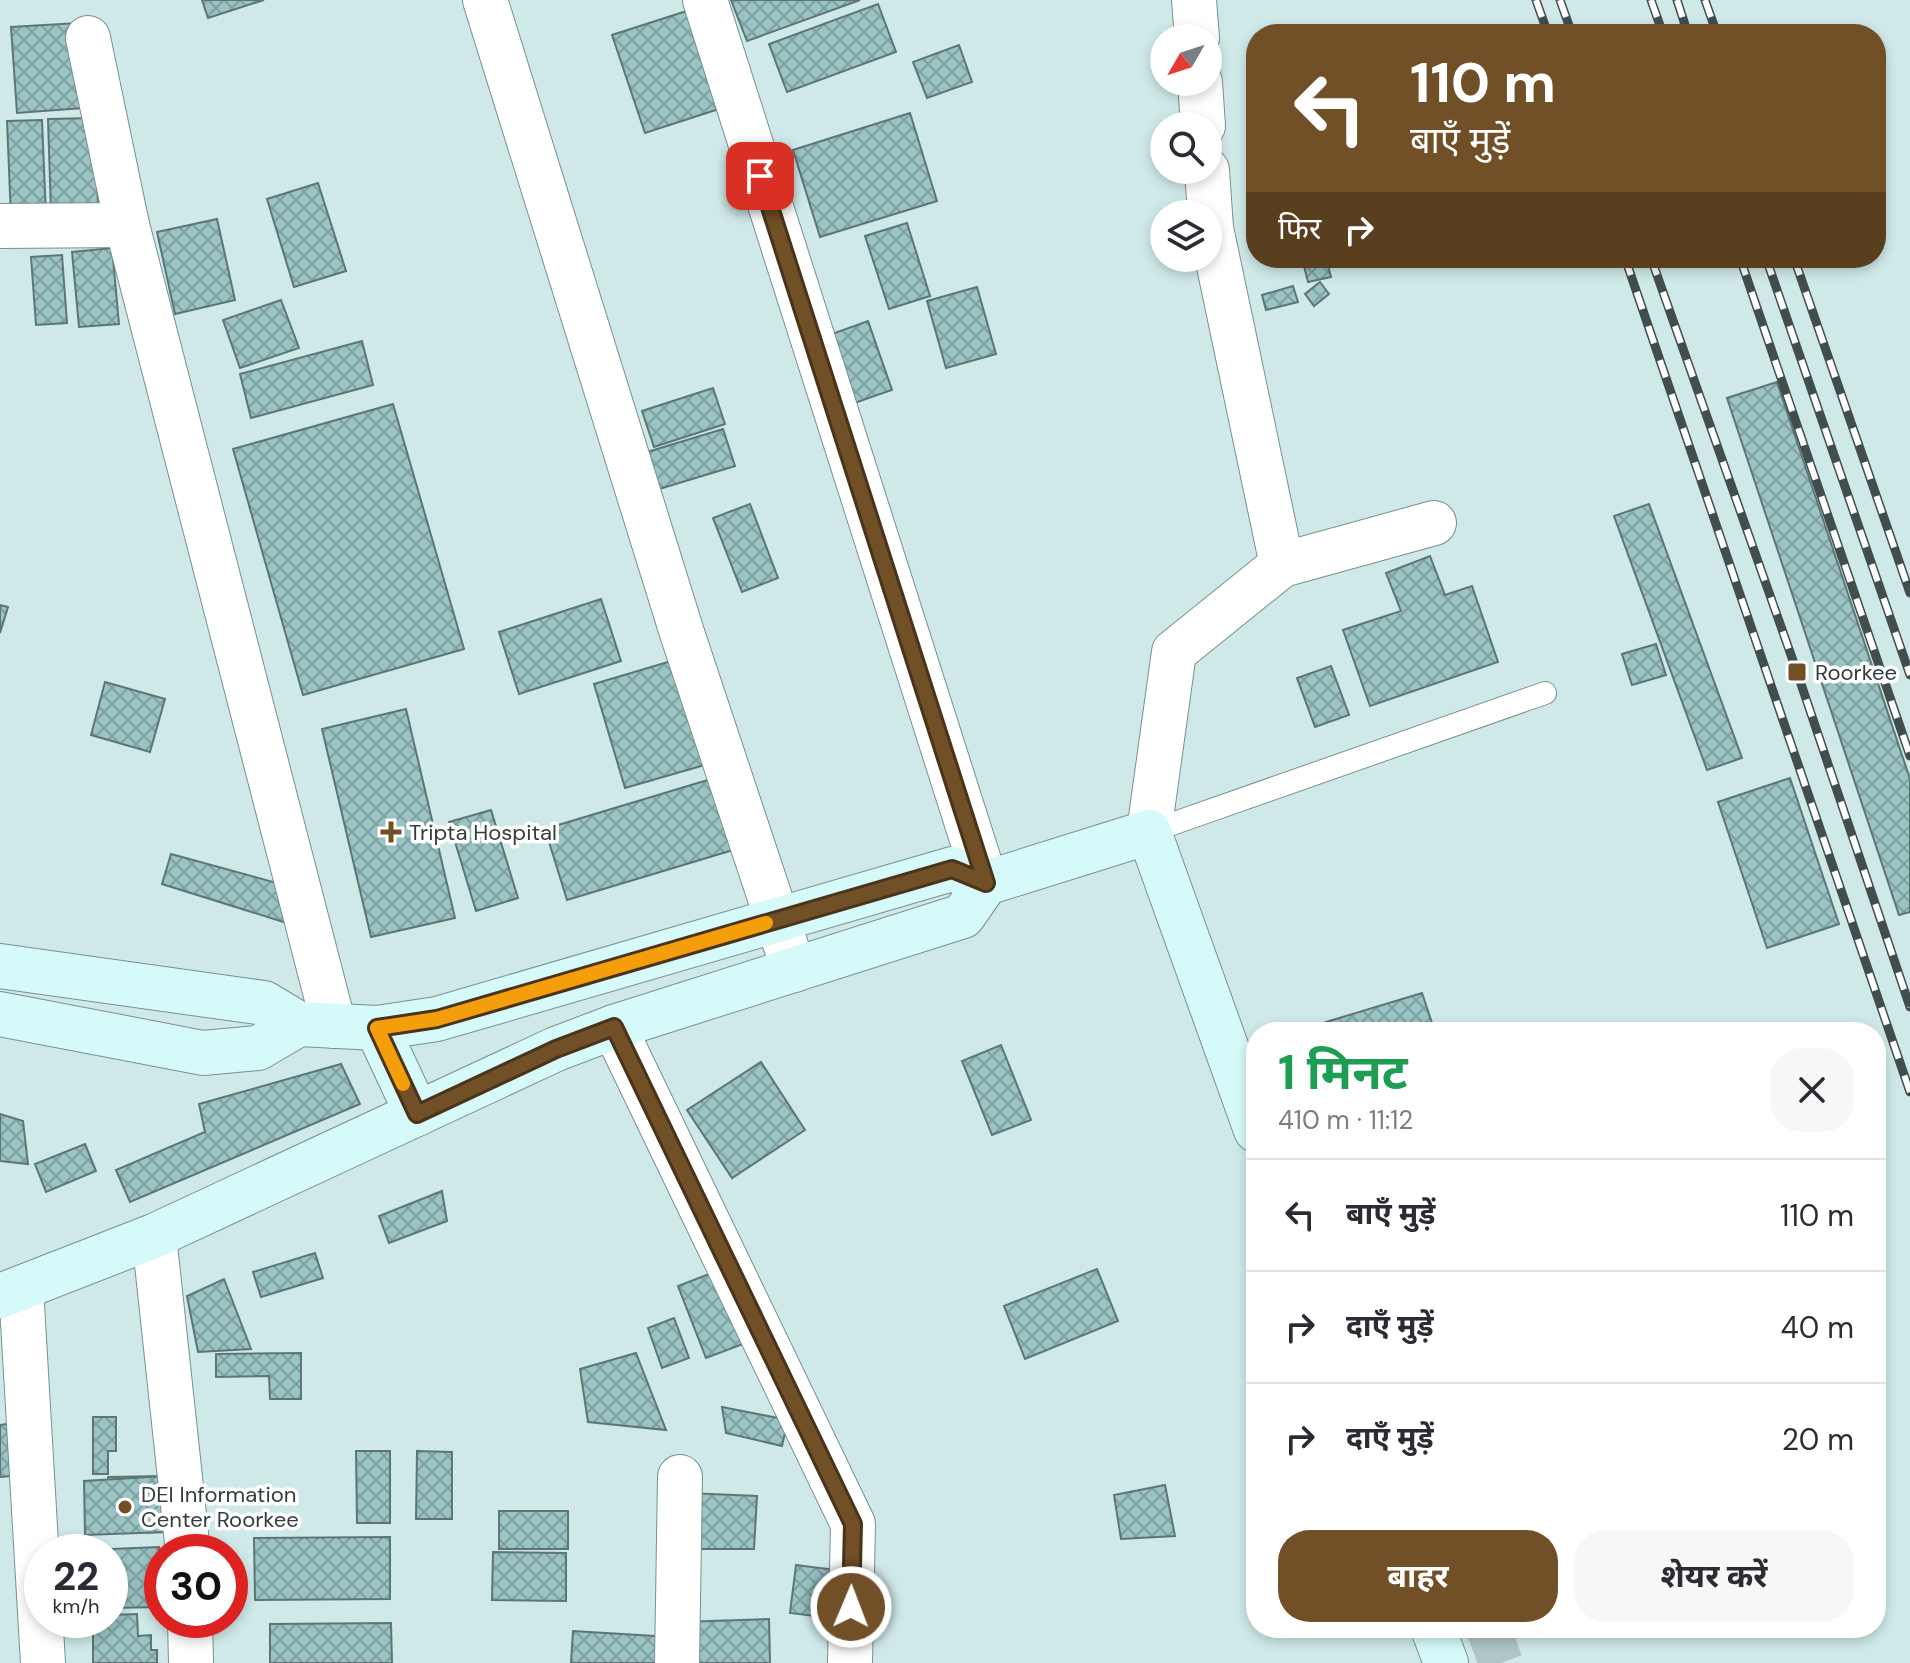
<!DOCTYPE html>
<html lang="hi">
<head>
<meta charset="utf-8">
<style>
	:root { --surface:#fff; --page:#f7f7f7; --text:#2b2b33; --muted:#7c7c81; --line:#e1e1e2; --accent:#714f27 }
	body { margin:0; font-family:"DM Sans","Noto Sans Devanagari",sans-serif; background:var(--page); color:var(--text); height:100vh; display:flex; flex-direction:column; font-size:30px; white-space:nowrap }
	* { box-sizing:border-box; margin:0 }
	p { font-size:26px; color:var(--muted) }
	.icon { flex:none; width:44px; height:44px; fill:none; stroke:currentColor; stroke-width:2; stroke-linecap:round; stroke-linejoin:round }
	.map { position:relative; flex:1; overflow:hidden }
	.details { position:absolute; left:1246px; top:1022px; width:640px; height:616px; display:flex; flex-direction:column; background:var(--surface); border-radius:32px; box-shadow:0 4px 12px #0003 }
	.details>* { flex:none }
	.guide { position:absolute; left:1246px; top:24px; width:640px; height:244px; border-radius:32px; box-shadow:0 4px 12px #0003; background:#714f27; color:#fff; overflow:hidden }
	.needle { width:52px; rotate:231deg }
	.buttons { position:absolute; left:1150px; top:24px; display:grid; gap:16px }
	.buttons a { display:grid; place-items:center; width:72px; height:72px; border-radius:50%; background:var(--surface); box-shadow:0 4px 12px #0003; font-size:40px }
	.speed { position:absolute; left:24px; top:1534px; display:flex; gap:16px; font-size:40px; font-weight:700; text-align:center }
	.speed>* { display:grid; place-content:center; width:104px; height:104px; border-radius:50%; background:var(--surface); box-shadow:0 4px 12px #0003; line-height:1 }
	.speed small { font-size:20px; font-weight:400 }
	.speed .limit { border:12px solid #d22; background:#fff; color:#111 }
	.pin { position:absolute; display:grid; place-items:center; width:68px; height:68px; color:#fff; margin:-34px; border-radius:16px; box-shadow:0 4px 12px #0006 }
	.me { position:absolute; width:88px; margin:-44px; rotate:1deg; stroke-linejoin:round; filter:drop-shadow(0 0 6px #0008) }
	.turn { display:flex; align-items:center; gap:28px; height:168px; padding:0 32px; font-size:36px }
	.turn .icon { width:104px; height:104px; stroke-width:2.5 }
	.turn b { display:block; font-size:56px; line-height:68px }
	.then { display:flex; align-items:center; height:76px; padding:0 32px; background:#0003; gap:16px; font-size:30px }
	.round { display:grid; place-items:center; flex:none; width:84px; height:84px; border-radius:32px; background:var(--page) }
	.summary { display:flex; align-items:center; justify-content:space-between; height:136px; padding:0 32px }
	h1 { font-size:48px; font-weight:700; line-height:60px; color:#1e9e55 }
	.primary-button { display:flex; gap:16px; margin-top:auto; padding:16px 32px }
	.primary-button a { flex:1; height:92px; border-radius:32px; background:var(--accent); color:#fff; font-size:32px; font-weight:700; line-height:92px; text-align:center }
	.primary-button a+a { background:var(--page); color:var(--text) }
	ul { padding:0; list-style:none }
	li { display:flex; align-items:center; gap:24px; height:112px; padding:0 32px; border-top:2px solid var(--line) }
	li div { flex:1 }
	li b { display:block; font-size:30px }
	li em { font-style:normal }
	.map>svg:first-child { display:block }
</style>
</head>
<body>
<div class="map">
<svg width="1910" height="1663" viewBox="0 0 1910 1663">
	<defs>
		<pattern id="building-cross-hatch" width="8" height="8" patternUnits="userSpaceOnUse" patternTransform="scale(2)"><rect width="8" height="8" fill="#9ac3c3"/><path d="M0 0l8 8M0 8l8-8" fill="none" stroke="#7ea0a0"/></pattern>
	</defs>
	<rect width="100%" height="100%" fill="#cfe9e9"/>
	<g fill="url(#building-cross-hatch)" stroke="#5d7575" stroke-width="2">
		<polygon points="202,0 264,0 208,18"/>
		<polygon points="731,0 860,0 747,41"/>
		<polygon points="878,4 896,52 787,92 769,44"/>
		<polygon points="699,7 731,105 645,133 612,35"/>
		<polygon points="78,23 83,108 17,113 11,27"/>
		<polygon points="959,45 972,82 927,98 913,62"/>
		<polygon points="910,113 937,201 820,237 793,150"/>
		<polygon points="96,118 98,210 51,212 48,119"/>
		<polygon points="42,120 46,217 11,218 7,121"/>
		<polygon points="318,183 346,271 294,287 267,199"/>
		<polygon points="217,219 235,300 175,314 157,232"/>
		<polygon points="907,223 930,296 889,309 865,236"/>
		<polygon points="112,248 119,324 79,327 72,252"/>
		<polygon points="62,255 67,323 36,325 31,257"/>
		<polygon points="1302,258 1326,258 1331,277 1308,282"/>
		<polygon points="1320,282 1329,294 1314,306 1305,294"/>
		<polygon points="1293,286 1298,302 1266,310 1262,295"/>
		<polygon points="977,287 996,354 946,368 927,301"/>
		<polygon points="281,300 299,348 240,368 223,320"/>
		<polygon points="868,321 892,390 843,407 818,339"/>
		<polygon points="362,341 373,385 251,418 240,374"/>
		<polygon points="1777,382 1910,779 1910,912 1899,915 1727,398"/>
		<polygon points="713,388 725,424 654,447 642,411"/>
		<polygon points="393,404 464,649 303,695 233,449"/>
		<polygon points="723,429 735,466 656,490 644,453"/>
		<polygon points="750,504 778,578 742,592 713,518"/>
		<polygon points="1649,504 1742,758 1707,770 1614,516"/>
		<polygon points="1430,556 1445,595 1472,586 1498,662 1370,706 1343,630 1401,611 1386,573"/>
		<polygon points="601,599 621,661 519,694 499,632"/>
		<polygon points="0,605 8,607 0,633"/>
		<polygon points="1656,644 1666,675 1632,685 1622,654"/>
		<polygon points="678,659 708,764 625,788 594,684"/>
		<polygon points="1331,666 1349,715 1315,727 1297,678"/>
		<polygon points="105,682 165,699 150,752 91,735"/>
		<polygon points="406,709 455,918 371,937 322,729"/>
		<polygon points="1790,778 1839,924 1767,948 1718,802"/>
		<polygon points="711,779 733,850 567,900 545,829"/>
		<polygon points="491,810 518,898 476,911 449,822"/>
		<polygon points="171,854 284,885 293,925 162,884"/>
		<polygon points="1422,993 1435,1032 1329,1032 1326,1022"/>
		<polygon points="1001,1045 1031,1120 992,1135 962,1061"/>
		<polygon points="761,1062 805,1130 732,1178 687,1110"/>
		<polygon points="341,1064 360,1104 130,1202 116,1170 205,1132 199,1104"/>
		<polygon points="0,1114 23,1121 28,1164 0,1161"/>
		<polygon points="85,1144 96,1171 46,1192 35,1164"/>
		<polygon points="442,1191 447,1221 389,1243 379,1216"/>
		<polygon points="315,1253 323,1278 261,1297 253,1272"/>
		<polygon points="722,1269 751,1341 706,1358 678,1286"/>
		<polygon points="1097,1269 1118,1321 1025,1359 1004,1306"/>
		<polygon points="224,1279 251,1349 198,1352 187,1296"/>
		<polygon points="674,1318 689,1358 662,1368 648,1328"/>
		<polygon points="301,1353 301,1399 270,1399 269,1376 216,1377 216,1354"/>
		<polygon points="636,1353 666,1430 588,1422 580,1369"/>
		<polygon points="722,1407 788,1420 782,1446 726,1433"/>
		<polygon points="93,1417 116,1417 116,1451 108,1451 108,1474 93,1474"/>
		<polygon points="7,1424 11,1476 0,1477 0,1425"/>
		<polygon points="356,1451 390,1451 390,1523 357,1523"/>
		<polygon points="417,1451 452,1452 452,1519 416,1519"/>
		<polygon points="165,1476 166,1532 109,1533 108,1477"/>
		<polygon points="165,1476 166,1532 85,1535 84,1481"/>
		<polygon points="1165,1485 1175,1536 1121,1539 1114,1495"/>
		<polygon points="687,1493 757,1496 754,1549 688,1549"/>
		<rect x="499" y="1511" width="69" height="38"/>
		<polygon points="390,1537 390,1599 255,1600 254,1538"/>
		<polygon points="159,1547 162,1607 110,1608 110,1552 87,1550"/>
		<polygon points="493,1552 566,1553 566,1601 492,1600"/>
		<polygon points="796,1565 852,1572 847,1620 790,1613"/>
		<polygon points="137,1614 138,1636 151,1635 151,1650 157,1650 157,1663 93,1663 93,1620 110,1620 110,1615"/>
		<polygon points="769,1619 770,1663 681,1663 680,1622"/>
		<polygon points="391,1623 392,1663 270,1663 270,1624"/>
		<polygon points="573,1631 671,1637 669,1663 571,1663"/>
	</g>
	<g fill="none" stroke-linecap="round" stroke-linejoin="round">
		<polyline stroke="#b0c6c6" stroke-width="44" stroke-dasharray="44 22" stroke-linecap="butt" points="1488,1628 1501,1663"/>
		<defs>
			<polyline id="service" points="1149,832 1545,693"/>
			<g id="minor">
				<polyline points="485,0 682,633 794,970"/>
				<polyline points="705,0 986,883"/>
				<polyline points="1194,0 1197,38"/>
				<polyline points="88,38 127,225 334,1026"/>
				<polyline points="1200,82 1203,126"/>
				<polyline points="1207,170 1211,228 1282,565"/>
				<polyline points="0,226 127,225"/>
				<polyline points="1149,832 1174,652 1282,565 1434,523"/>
				<polyline points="614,1027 853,1524 850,1663"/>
				<polyline points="154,1236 188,1552"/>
				<polyline points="21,1288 43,1663"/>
				<polyline points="190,1620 191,1663"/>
				<polyline points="677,1663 680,1477"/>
			</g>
			<g id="secondary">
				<polyline points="0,966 264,1003 299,1024 377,1028 437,1019 952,869 986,883"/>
				<polyline points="0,1014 203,1053 258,1048 299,1024"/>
				<polyline points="377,1028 417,1114"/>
				<polyline points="0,1296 154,1236 556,1049 614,1027 963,916 986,883 1149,832 1256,1130"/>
				<polyline points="1433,1628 1446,1663"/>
			</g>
		</defs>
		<use href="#service" stroke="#789090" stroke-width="24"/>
		<use href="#minor" stroke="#789090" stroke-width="46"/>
		<use href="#secondary" stroke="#789090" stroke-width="46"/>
		<use href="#service" stroke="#fff" stroke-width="22"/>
		<use href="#minor" stroke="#fff" stroke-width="44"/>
		<use href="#secondary" stroke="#d6f9fa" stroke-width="44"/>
		<defs>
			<g id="rail">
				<polyline points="1536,0 1548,34"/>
				<polyline points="1560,0 1572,34"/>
				<polyline points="1651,0 1663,34"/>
				<polyline points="1677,0 1688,34"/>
				<polyline points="1705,0 1717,34"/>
				<polyline points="1625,258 1910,1092"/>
				<polyline points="1651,258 1797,672 1910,1007"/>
				<polyline points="1740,258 1910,756"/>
				<polyline points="1766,258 1910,675"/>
				<polyline points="1794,258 1910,593"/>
			</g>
		</defs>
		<use href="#rail" stroke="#424d4d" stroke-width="9"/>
		<use href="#rail" stroke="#fff" stroke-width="6" stroke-dasharray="18" stroke-linecap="butt"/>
	</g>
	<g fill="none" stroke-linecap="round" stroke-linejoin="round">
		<defs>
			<polyline id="route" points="760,176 986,883 952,869 437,1019 377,1028 417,1114 556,1049 614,1027 853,1524 851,1607"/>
		</defs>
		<use href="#route" stroke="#493319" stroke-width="20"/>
		<use href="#route" stroke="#714f27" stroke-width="14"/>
		<polyline stroke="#f59e0b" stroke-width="14" points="403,1084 377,1028 437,1019 766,923"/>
	</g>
	<g fill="#714f27" stroke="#fff" stroke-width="3">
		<rect x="1787" y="662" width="20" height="20" rx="4"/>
		<path d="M387 820h8v8h8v8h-8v8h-8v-8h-8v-8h8z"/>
		<circle cx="125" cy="1507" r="8"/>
	</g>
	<g text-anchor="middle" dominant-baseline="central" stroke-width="7" stroke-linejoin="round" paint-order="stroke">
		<g font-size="22" fill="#323c3c" stroke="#fff" text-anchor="start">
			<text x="1815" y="672">Roorkee</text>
			<text x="409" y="832">Tripta Hospital</text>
			<text x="141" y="1494">DEI Information<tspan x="141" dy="25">Center Roorkee</tspan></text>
		</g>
	</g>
</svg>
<div class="buttons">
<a><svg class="needle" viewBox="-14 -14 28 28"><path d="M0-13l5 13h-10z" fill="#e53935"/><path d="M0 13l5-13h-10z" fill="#7c7c81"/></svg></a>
<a><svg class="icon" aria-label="search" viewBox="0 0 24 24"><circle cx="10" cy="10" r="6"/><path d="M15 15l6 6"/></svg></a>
<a><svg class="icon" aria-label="layers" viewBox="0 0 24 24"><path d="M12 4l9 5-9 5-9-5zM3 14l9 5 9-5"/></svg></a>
</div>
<div class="speed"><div>22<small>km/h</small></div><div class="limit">30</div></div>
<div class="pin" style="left:760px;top:176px;background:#d93025"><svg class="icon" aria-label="arrive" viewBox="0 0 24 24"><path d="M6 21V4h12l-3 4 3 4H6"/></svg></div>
<svg class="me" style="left:851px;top:1607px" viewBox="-20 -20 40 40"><circle r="17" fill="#714f27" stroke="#fff" stroke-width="3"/><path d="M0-11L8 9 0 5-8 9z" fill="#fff"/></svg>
<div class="guide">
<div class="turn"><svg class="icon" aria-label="left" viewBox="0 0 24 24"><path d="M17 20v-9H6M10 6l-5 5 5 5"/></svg><div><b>110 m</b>बाएँ मुड़ें</div></div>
<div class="then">फिर<svg class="icon" aria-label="right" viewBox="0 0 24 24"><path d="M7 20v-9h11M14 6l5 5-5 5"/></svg></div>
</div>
<section class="details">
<div class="summary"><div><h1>1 मिनट</h1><p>410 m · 11:12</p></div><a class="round"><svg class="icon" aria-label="close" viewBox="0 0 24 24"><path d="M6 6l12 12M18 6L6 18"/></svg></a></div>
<ul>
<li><svg class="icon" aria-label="left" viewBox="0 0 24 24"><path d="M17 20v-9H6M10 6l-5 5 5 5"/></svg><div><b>बाएँ मुड़ें</b></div><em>110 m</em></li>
<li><svg class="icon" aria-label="right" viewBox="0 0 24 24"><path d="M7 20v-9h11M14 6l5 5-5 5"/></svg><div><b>दाएँ मुड़ें</b></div><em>40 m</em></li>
<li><svg class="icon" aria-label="right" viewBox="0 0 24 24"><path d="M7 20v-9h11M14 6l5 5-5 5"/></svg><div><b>दाएँ मुड़ें</b></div><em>20 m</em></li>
</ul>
<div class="primary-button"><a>बाहर</a><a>शेयर करें</a></div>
</section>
</div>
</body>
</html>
